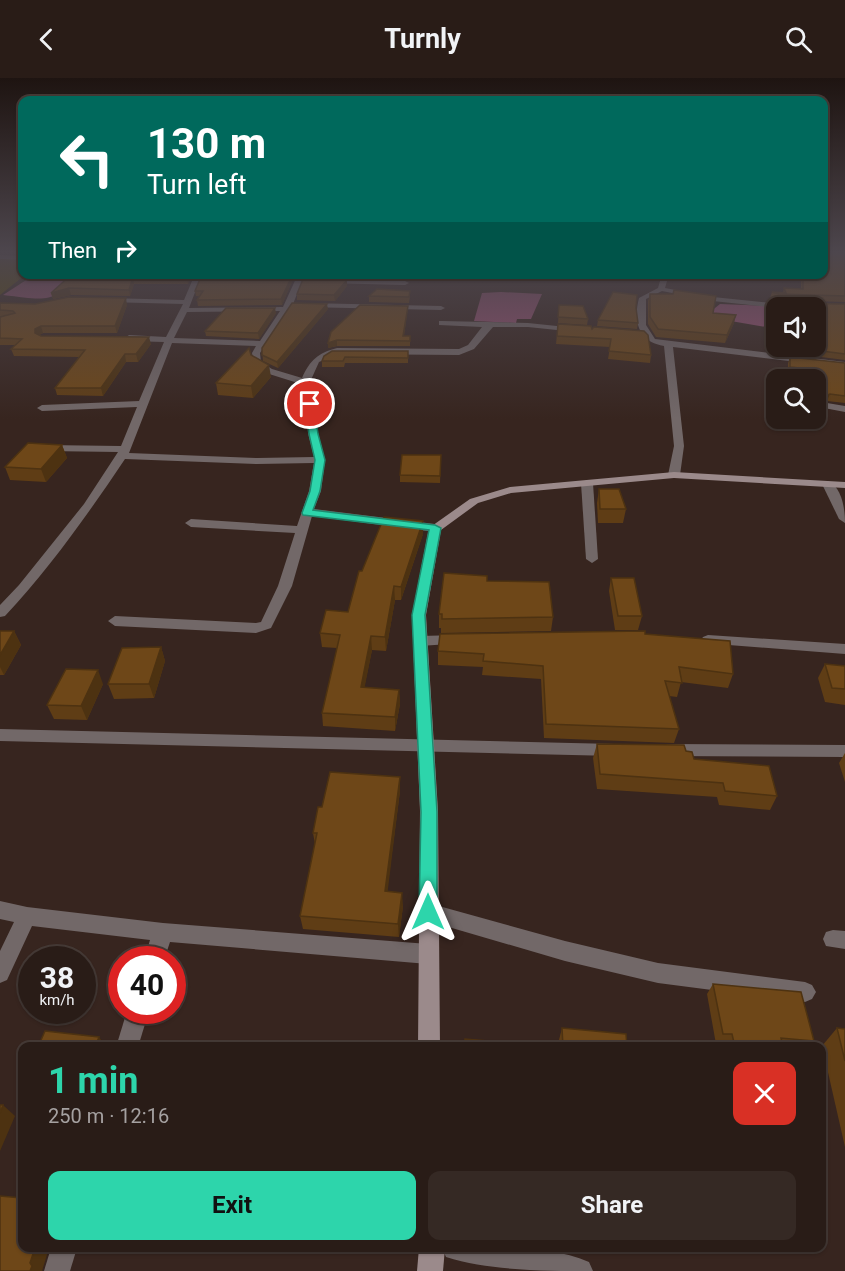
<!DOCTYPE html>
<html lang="en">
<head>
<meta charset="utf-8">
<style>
	:root { --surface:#291c17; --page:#352924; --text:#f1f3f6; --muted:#a5a1a1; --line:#453a36; --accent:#2dd5ab }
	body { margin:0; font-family:Roboto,sans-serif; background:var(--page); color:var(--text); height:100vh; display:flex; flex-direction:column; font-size:22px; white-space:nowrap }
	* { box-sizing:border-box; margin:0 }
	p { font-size:20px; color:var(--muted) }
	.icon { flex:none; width:33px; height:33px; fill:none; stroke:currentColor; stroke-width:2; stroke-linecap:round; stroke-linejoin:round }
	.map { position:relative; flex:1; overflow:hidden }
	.panel { position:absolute; left:18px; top:964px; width:808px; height:210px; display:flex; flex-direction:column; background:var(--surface); border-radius:12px; box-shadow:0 2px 4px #0004,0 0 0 2px var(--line) }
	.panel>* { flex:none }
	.banner { position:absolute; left:18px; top:18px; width:810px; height:183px; border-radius:12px; box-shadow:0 2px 4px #0004,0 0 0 2px var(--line); background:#00695c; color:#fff; overflow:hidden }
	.tools { position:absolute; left:766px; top:219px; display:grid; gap:12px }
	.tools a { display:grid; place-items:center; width:60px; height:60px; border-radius:12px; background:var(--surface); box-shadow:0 2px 4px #0004,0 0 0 2px var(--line); font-size:30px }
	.speed { position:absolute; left:18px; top:868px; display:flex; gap:12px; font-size:30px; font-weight:700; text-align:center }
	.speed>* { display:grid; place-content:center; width:78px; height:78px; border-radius:50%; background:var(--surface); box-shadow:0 2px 4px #0004,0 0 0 2px var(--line); line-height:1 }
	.speed small { font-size:15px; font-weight:400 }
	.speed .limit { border:9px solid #d22; background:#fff; color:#111 }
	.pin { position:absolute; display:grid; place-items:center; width:51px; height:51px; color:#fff; margin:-26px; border:3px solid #fff; border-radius:50%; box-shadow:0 2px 6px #0007 }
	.me { position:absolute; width:66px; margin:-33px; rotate:0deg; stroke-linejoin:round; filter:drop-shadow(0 0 4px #0008) }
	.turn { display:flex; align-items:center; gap:21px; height:126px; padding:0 30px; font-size:27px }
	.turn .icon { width:78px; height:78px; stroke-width:2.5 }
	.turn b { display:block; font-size:42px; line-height:51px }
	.then { display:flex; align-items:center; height:57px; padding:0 30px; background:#0003; gap:12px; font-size:22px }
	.round { display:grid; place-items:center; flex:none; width:63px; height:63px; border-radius:12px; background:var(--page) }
	.head { display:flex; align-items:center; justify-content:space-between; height:102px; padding:0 30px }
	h1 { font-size:36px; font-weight:700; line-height:45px; color:var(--accent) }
	.action { display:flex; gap:12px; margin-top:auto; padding:12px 30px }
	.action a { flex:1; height:69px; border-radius:12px; background:var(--accent); color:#111; font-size:24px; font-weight:700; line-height:69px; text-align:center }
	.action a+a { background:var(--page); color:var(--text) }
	header { display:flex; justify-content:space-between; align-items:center; height:78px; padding:0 30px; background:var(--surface); font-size:27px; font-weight:700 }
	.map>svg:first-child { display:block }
</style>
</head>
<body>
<header><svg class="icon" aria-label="back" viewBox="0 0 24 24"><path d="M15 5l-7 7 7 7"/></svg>Turnly<svg class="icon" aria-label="search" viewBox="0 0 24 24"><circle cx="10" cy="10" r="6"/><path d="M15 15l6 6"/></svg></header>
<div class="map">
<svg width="845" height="1193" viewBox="0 0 845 1193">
	<rect width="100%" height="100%" fill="#37251f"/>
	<polygon fill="#584805" points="0,181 22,181 22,196 25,197 0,217"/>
	<g fill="#975173">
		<path d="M34,197H84C49,226 48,222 3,217Z"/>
		<polygon points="501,214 542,216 531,241 517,241 516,245 474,243 482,215"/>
		<polygon points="720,226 769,228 777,232 772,250 719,241 710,234"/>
	</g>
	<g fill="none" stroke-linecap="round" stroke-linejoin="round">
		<g fill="#726868" fill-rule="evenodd">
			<polygon points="0,177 22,178 22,182 0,181"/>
			<path d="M195,196H202L189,230L283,229L298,196H305L293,226L260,275L261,284L272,291L302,300C310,282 318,275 337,270L459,271L468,267L482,249L439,247V243H442L528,245L576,250L580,252L576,254L528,249H493L474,271L459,277L337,276L319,284L310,304L314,312L318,355L325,382L321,413L314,431L435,446L441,450L435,454L312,438L292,508L271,550L256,555L115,548L108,543L115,538L256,545L261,544L278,508L295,455L191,449L185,445L191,441L297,448L309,413L314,385L257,386L125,381C88,436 50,490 5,538L0,539V527L19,507L84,426L118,374L45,373L40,370L45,367L121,368L137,329L42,333L37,330L42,327L139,323L164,264L129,263L125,260L129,257L166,259L183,226L107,224L103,222L107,220L184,222ZM280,233L260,263L174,260L187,234ZM172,265L256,268L252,275L254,287L266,295L301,306L304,312L308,355L314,379L257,380L129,375Z"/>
			<polygon points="460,196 468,196 468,198 464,200"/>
			<polygon points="512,196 520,196 520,198 516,200"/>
			<path d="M662,196H669L665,210L713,219L791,227L795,229L777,230L713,223L662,213L646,221V247L655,261L845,284V290L673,269L684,368L680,397L678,399H670L668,397L674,368L664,268C638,264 633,243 639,220L658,210Z"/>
			<polygon points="327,201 405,203 409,205 405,207 324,205"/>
			<polygon points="307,225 441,228 445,230 441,232 304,229 303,227"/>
			<polygon points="827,325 845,328 845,334 824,330 822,328"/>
			<polygon points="587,402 593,405 598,481 592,485 586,481 581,405"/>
			<path d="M828,403C842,409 845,431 845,445L839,441L822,406Z"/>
			<polygon points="459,557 464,559 466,562 464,565 420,568 413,563 420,558"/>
			<polygon points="708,557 845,566 845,576 703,565 701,562 703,559"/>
			<polygon points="0,651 614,666 620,668 622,672 620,676 614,678 0,663"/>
			<polygon points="665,666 845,667 845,679 665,678 659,676 657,672 659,668"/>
			<polygon points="0,823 27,829 163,845 428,866 435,869 438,876 435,883 428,886 170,864 164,882 144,882 150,862 32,848 7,902 0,905 0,873 14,844 0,841"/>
			<polygon points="428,825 565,863 658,885 805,904 812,907 816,914 812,921 805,924 658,905 565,883 428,843 421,840 418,834 421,828"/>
			<polygon points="833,852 845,853 845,871 826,868 823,861 826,854"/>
			<polygon points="127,933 149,933 138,969 116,969"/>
			<polygon points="51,1170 77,1170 70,1193 44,1193"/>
			<path d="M442,1170C490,1170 544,1165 589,1184L593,1193C545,1193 491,1193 446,1179Z"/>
		</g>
		<g fill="#9b8a8b" fill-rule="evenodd">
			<polygon points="674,394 845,404 845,410 674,400 511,415 478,425 441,452 426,537 438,733 440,969 418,969 420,733 412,537 429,450 470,421 510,409"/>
			<polygon points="419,1170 445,1170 443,1193 417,1193"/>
		</g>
	</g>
	<g fill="#5f3d15">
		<polygon points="845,174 845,224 777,222 770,220 772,214 783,215 784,210 801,211 801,196 824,196"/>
		<polygon points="72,196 191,200 188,206 134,206 130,218 71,217 53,221 51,215"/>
		<polygon points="306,196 357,196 354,199 307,198"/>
		<polygon points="293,201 282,227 198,228 197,222 199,218 196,218 195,213"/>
		<polygon points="347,208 335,223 297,222 297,216"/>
		<polygon points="674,212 713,235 734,245 725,265 656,259 648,246 648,223 650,216 673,216"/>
		<polygon points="369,218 410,218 409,225 369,224"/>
		<polygon points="0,225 35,226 127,227 117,255 43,255 39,257 41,258 151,266 138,284 126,284 103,318 57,317 55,310 79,279 14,278 11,271 15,267 0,267"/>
		<polygon points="772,225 845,226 845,282 789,275 789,268 816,268 777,230 777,265 772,264 770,231"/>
		<polygon points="360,227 408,228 404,258 410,258 410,268 337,268 328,270"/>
		<polygon points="559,227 588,241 587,247 558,245"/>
		<polygon points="636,230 638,245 637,251 597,248 598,242"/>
		<polygon points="328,231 278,290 263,283 262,270"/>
		<polygon points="276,235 259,261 206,258 205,253"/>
		<polygon points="558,246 592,251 651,277 650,285 608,281 610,269 556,266"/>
		<polygon points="408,273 408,285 345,285 344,289 322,289 322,283 324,278"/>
		<polygon points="251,277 271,299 253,320 218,317 216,305"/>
		<polygon points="790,279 845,285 845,325 827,323 823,325 816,324 815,299 788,295 788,285"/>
		<polygon points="62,367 67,380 46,404 10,402 5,389"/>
		<polygon points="441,377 440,405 400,404 400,397"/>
		<polygon points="599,411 626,431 623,445 598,445 597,425"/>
		<polygon points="423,456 401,522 395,522 386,573 372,572 364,610 399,612 400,626 395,653 323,648 322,635 337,570 322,569 320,555 348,534 362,493"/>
		<polygon points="611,500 642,538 638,552 615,552 609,513"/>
		<polygon points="487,503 553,539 551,553 441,555 441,550 439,550 439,536"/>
		<polygon points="0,553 14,553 21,567 4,597 0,597"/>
		<polygon points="645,556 733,596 728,610 681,604 677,619 669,618 679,651 674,665 544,660 541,601 482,597 483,589 438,587 438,573"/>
		<polygon points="161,569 165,583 154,620 114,621 108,606"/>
		<polygon points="825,586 845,588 845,627 825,624 818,600"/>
		<polygon points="103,606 87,642 54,641 47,627"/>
		<polygon points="597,666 686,673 694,681 777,718 770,732 719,727 717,719 597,711 593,680"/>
		<polygon points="845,675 845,704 839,685"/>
		<polygon points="400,699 400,713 387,813 403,828 399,859 303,851 300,838 315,766 313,755 322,729"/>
		<polygon points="713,906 814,963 809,969 726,969 726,966 716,966 707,916"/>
		<polygon points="562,950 627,969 464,969 465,961 559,968 559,962"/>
		<polygon points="837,950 845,951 845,1069 822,968"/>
	</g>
	<g fill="#4d3211">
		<polygon points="188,196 190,196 191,200 188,206 187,200"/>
		<polygon points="293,196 293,201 282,227 281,221"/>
		<polygon points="133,199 134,206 130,218 129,212"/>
		<polygon points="347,202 347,208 335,223 334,217"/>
		<polygon points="69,210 71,217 53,221 51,215"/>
		<polygon points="126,220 127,227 117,255 115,248"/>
		<polygon points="327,226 328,231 278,290 277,284"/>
		<polygon points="275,230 276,235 259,261 258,255"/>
		<polygon points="736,237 734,245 725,265 727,257"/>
		<polygon points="41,248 43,255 38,258 35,255 35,251"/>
		<polygon points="149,259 151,266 138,284 136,276"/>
		<polygon points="337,262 337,268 328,270 328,265"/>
		<polygon points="125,276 126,284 103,318 101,310"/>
		<polygon points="269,287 271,299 253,320 251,308"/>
		<polygon points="830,316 827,323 823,325 825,318"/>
		<polygon points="62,367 67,380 46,404 41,391"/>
		<polygon points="423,443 423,456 401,522 401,509"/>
		<polygon points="394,508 395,522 386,573 385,559"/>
		<polygon points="14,553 21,567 4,597 0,589 0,577"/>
		<polygon points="371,558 372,572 362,623 361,609"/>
		<polygon points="161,569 165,583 154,620 149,606"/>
		<polygon points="98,592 103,606 87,642 81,628"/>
		<polygon points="399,612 400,626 395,653 395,639"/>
		<polygon points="400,699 400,713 386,827 385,813"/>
		<polygon points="402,815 403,828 399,859 398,846"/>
		<polygon points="99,959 106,969 95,969"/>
		<polygon points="3,1027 15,1038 0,1073 0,1035"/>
		<polygon points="35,1170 49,1170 42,1193 30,1193 30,1185"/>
	</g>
	<g fill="#6e4718" stroke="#4d3211" stroke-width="1.5">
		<polygon points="824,174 845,174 845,218 779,216 772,214 786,215 784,210 803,211 803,196 824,196"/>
		<polygon points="72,196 188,196 187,200 133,199 129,212 69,210 51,215"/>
		<polygon points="202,196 293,196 281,221 197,222 203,213 195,213"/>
		<polygon points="303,201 347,202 334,217 297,216"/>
		<polygon points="377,211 410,213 409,219 369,218"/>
		<polygon points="674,212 716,218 713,235 736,237 727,257 658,251 650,239 650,216 673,216"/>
		<polygon points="613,214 637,217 636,230 638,245 598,242"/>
		<polygon points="69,219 126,220 115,248 41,248 35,251 35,255 41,258 149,259 136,276 125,276 101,310 55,310 85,272 11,271 22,261 0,260 0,239 15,235 13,233 0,232 0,225 35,226"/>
		<polygon points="292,225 327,226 277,284 262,277 262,270"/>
		<polygon points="772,225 845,226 845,276 791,269 816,268 816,230 777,230 777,258 774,258"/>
		<polygon points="360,227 408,228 403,258 410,258 410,263 337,262 328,265 331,254"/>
		<polygon points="559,227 583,228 588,241 558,239"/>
		<polygon points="226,230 275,230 258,255 205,253"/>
		<polygon points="558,246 591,248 592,251 594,249 644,253 648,257 651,277 609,273 611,261 557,258"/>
		<polygon points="249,270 251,277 269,287 251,308 216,305"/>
		<polygon points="332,273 408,273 408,280 345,279 343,283 322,283 324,278"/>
		<polygon points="790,279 845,285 845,318 830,316 825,318 817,317 818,292 790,289"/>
		<polygon points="28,365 62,367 41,391 5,389"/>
		<polygon points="402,377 441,377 440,398 400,397"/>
		<polygon points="599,411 619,411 626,431 600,431"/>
		<polygon points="384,439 423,443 401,509 394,508 385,559 371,558 361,609 399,612 395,639 322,635 340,557 320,555 326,532 348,534 359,493 362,493"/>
		<polygon points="444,495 487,498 487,503 549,504 553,539 442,541 442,536 439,536"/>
		<polygon points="611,500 634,500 642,538 618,538"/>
		<polygon points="0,553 14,553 0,577"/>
		<polygon points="645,553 645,556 730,563 733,596 679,589 682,605 665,603 679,651 546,646 543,588 483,583 484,576 438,573 440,556"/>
		<polygon points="161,569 149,606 108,606 122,570"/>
		<polygon points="825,586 845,588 845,611 832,610"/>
		<polygon points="66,591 98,592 81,628 47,627"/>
		<polygon points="597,666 684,667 686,673 692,674 694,681 769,688 777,718 725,713 723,705 600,696"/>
		<polygon points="330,694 400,699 385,813 402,815 398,846 300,838 317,755 313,755 318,729 322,729"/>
		<polygon points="713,906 801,914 814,963 781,960 783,969 735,969 732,956 723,956"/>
		<polygon points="562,950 626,956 627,969 464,969 465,961 563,969"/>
		<polygon points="837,950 845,951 845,983"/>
		<polygon points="45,953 99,959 95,969 38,969"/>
		<polygon points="0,1027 3,1027 0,1035"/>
		<polygon points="0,1118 22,1120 22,1170 35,1170 30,1185 32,1188 30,1193 0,1193"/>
	</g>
	<linearGradient id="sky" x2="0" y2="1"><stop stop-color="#1e1411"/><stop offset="0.51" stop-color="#4d464d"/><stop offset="1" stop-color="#4d464d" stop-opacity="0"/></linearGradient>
	<rect width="845" height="341" fill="url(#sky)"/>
	<polygon fill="#2dd5ab" stroke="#1d8a6f" stroke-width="1.5" points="310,323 314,326 318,356 325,382 320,413 313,432 435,447 441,450 425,537 437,734 437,834 435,839 428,842 422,839 419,834 421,734 412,537 429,452 303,437 302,435 310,413 315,382 309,356 305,326"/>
</svg>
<div class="tools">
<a><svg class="icon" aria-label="sound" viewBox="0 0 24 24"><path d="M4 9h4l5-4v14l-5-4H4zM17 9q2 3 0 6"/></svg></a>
<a><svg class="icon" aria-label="search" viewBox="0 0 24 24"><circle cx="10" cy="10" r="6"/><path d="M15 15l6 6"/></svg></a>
</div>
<div class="speed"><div>38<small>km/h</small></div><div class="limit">40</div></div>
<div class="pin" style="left:310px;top:326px;background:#d93025"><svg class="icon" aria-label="arrive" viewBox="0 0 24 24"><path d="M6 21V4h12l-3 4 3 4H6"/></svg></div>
<svg class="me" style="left:428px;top:834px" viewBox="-20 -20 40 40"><path d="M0-17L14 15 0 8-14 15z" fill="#2dd5ab" stroke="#fff" stroke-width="4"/></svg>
<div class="banner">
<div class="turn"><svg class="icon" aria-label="left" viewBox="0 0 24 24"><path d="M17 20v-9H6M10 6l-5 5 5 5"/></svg><div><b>130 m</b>Turn left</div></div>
<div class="then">Then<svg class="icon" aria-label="right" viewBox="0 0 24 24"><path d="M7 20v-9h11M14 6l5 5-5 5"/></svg></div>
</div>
<section class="panel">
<div class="head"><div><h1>1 min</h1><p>250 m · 12:16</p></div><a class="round" style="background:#d93025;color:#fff"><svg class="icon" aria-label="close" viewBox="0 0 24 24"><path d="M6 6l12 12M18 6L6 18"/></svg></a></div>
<div class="action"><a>Exit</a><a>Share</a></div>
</section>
</div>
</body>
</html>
